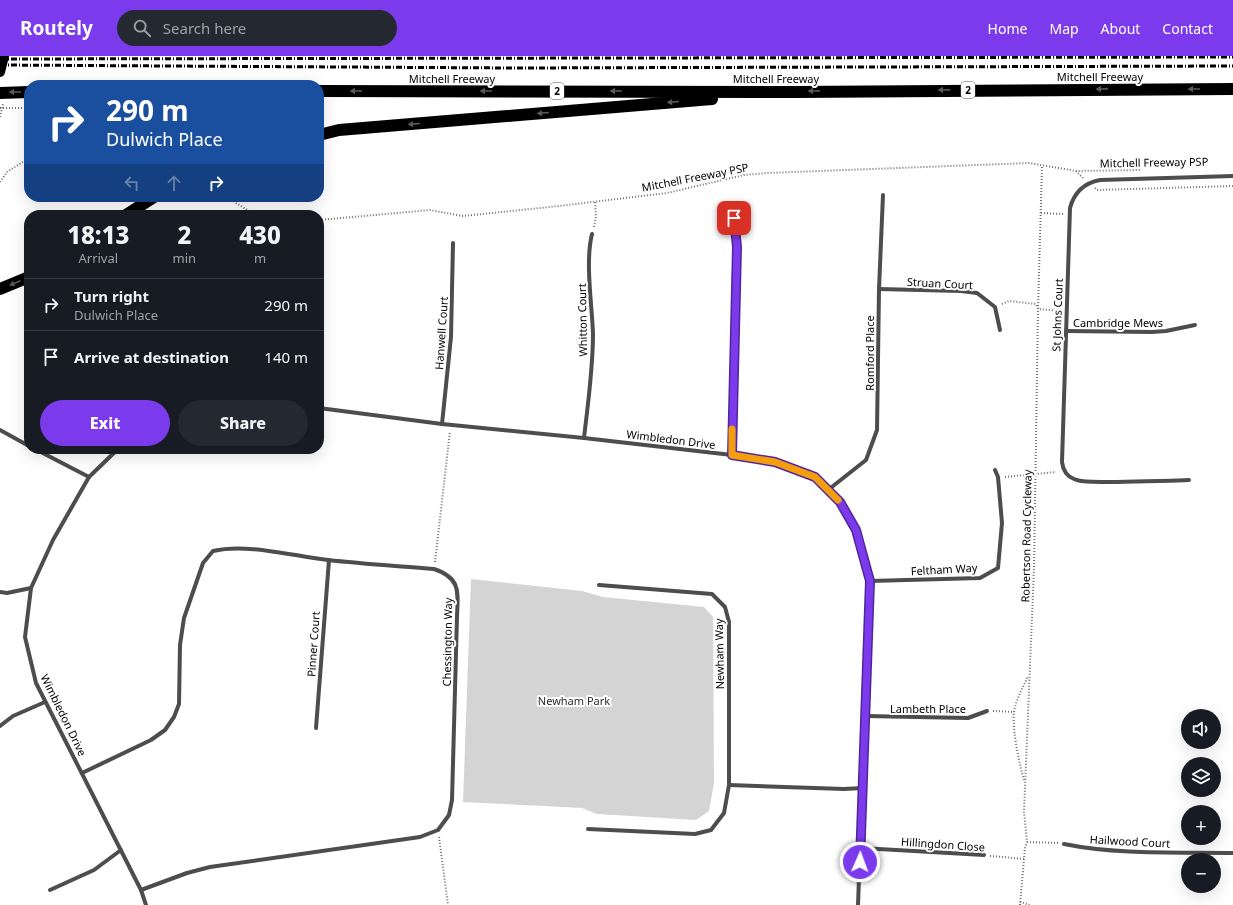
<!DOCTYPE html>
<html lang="en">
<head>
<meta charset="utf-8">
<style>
	:root { --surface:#171b24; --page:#242831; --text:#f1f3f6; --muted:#9ea1a6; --line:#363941; --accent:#7c3aed }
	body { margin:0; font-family:"Noto Sans",sans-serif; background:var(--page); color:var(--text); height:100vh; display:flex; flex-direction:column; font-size:15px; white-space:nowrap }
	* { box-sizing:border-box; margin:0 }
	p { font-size:13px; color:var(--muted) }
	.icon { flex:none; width:22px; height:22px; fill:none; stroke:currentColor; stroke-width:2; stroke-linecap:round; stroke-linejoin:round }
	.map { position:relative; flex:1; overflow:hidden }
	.details { position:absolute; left:24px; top:154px; width:300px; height:244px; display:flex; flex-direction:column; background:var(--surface); border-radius:16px; box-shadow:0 4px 16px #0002 }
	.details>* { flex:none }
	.guide { position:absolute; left:24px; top:24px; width:300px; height:122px; border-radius:16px; box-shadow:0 4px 16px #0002; background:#1a4fa0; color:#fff; overflow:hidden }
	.tools { position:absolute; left:1181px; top:653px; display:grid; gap:8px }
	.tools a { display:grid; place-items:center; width:40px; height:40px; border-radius:50%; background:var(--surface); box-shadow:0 4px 16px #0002; font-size:20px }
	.pin { position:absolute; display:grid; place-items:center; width:34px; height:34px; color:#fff; margin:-17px; border-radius:8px; box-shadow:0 2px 6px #0006 }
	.me { position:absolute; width:44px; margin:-22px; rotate:2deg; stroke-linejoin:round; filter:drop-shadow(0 0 3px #0008) }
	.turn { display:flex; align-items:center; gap:14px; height:84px; padding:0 16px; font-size:18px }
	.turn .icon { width:52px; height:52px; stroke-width:2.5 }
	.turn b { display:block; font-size:28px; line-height:34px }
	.lanes { display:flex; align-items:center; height:38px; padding:0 16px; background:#0003; justify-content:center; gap:20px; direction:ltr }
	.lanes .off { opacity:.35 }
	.eta { display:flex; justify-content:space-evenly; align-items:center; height:68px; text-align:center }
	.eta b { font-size:24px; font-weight:800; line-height:28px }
	.primary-button { display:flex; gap:8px; margin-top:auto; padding:8px 16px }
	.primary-button a { flex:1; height:46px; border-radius:24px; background:var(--accent); color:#fff; font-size:16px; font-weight:800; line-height:46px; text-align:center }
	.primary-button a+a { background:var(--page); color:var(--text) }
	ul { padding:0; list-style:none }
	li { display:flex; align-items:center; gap:12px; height:52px; padding:0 16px; border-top:1px solid var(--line) }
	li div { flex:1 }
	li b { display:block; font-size:15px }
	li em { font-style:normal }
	header { display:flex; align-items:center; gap:24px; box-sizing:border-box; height:56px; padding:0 20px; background:var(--accent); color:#fff }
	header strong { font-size:19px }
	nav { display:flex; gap:22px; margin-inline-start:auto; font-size:14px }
	.search { width:280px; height:36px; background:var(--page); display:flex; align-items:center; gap:10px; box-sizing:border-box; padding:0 14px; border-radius:22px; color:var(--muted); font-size:15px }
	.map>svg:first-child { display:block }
</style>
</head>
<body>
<header>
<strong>Routely</strong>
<div class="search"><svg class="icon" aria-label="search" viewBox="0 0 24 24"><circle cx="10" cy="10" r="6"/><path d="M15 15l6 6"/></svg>Search here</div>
<nav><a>Home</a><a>Map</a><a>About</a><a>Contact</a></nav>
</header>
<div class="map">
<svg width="1233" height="849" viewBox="0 0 1233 849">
	<rect width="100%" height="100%" fill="#fff"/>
	<polygon fill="#d4d4d4" points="471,523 582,535 603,541 704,551 713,561 714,727 709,755 696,764 597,758 582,752 463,746"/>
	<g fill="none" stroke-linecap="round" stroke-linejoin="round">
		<g stroke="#6f6f6f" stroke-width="2" stroke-dasharray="1 2" stroke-linecap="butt">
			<polyline points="0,52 29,52"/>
			<polyline points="0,61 3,48"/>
			<polyline points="1076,115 1084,123"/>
			<polyline points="0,126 7,116 29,102"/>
			<polyline points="1095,132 1097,134 1233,130"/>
			<polyline points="229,141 236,147 256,159"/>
			<polyline points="1041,157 1063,158"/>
			<polyline points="319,164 430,154 463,160 559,150 667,137 744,119 767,117 1029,107 1076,115 1141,114"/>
			<polyline points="594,171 596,161 595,146"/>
			<polyline points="1002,248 1009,245 1036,248 1038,253 1060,255"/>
			<polyline points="1005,421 1056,416"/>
			<polyline points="435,506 450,375"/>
			<polyline points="993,655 1014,656"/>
			<path d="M1024,724C1019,707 1012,673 1014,656C1016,643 1023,632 1028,620"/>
			<polyline points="439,781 448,849"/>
			<polyline points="1027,786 1058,787"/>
			<polyline points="990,800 1025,803"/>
			<polyline points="1020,846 1030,849"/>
			<polyline points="1020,849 1025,792 1027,786 1024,756 1034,512 1038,253 1042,110"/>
		</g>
		<g stroke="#4d4d4d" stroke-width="4">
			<polyline points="879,233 961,235 977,237 995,251 1000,274"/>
			<polyline points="1066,275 1152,276 1166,275 1195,269"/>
			<polyline points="319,352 442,368 584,382 732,399 775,406 815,421 840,446 856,474 870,525 858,849"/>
			<polyline points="442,368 451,281 453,187"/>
			<polyline points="0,374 29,390"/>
			<path d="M584,382C588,347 593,313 593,278C592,248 585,206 592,178"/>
			<polyline points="35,393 89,421"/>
			<polyline points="118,393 89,421 53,484 31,532 25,581 36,627 141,834 146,849"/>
			<polyline points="732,399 737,191 733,163"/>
			<path d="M1189,424C1159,425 1131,426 1101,426C1093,425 1082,427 1074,423C1066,420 1063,414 1062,406L1070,152C1074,137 1084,127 1100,124L1233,120"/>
			<polyline points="828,434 866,404 877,374 879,233 883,139"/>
			<polyline points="870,525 980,522 998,512 1002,467 998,421 995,414"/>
			<polyline points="0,536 7,537 31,532"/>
			<polyline points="866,660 968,662 987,655"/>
			<polyline points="0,670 13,660 45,646"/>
			<polyline points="316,672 329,504"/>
			<path d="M82,717L151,684L165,674L174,661L179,648L180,589L184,562L203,507L213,495C247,487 293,500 328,504C363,508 399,510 434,513C461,522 458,536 457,560L452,744L449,759L438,774L420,781L210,811L187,817L141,834"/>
			<polyline points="729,729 844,733 863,732"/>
			<polyline points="588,773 695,778 711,774 724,757 729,729 729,566 725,551 712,538 599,529"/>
			<path d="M1064,788C1118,799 1178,796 1233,797"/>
			<polyline points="861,792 984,799"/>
			<polyline points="50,834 94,814 121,794"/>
		</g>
		<polyline stroke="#000" stroke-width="10" points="0,16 4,0"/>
		<g stroke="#000" stroke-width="12">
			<polyline points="319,35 795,36 1233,33"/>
			<polyline points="0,37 29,36"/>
			<polyline points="319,79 339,74 712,43"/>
			<polyline points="126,159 154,141"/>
			<polyline points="0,233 29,221"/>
		</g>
		<g stroke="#000" stroke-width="3" stroke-dasharray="6 2 1 2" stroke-linecap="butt">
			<polyline points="0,3 1233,1"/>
			<polyline points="0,9 513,12 1233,10"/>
		</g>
	</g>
	<defs><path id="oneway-solid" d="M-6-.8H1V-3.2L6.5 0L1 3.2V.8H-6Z"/></defs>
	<g fill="#595959">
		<use href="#oneway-solid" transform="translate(1102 33) rotate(179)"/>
		<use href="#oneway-solid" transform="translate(1194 33) rotate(-180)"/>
		<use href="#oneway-solid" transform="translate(944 34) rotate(179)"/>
		<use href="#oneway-solid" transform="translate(356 35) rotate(-180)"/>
		<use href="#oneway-solid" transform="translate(486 35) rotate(-180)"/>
		<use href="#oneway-solid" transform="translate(616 35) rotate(-180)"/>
		<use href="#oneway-solid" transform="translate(814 35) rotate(179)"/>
		<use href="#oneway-solid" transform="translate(15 36) rotate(180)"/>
		<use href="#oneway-solid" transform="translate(673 46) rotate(175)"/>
		<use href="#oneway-solid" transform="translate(543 57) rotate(175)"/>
		<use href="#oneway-solid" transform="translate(414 68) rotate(175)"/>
		<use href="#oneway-solid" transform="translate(15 227) rotate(157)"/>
	</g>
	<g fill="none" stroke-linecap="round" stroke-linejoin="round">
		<defs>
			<polyline id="route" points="734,162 737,191 732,399 775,406 815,421 840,446 856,474 870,525 860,806"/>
		</defs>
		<use href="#route" stroke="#51269a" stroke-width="10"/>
		<use href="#route" stroke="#7c3aed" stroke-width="7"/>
		<polyline stroke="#f59e0b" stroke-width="7" points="732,373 732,399 775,406 815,421 838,444"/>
	</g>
	<g text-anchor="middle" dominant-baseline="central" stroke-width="4" stroke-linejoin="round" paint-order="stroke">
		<g fill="#fff" stroke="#4c4c4c" stroke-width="1">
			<rect x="961" y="26" width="14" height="16" rx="3"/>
			<rect x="550" y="27" width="14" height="16" rx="3"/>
		</g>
		<g font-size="10" font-weight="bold" fill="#000">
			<text x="968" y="34">2</text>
			<text x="557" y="35">2</text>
		</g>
		<g font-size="11" fill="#000" stroke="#fff">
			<text x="1100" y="20">Mitchell Freeway</text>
			<text x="452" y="22">Mitchell Freeway</text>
			<text x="776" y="22">Mitchell Freeway</text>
			<text transform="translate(1154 106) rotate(-1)">Mitchell Freeway PSP</text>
			<text transform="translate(695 121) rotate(-11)">Mitchell Freeway PSP</text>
			<text transform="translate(940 227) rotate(3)">Struan Court</text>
			<text transform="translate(1057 259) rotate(-88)">St Johns Court</text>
			<text transform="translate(582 264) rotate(-91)">Whitton Court</text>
			<text x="1118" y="266">Cambridge Mews</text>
			<text transform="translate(441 277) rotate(-86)">Hanwell Court</text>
			<text transform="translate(869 297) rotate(-90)">Romford Place</text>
			<text transform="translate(671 383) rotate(7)">Wimbledon Drive</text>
			<text transform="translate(1026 480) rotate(-89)">Robertson Road Cycleway</text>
			<text transform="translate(944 513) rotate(-3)">Feltham Way</text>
			<text transform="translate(447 586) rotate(-89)">Chessington Way</text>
			<text transform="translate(313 588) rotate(-86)">Pinner Court</text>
			<text transform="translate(719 598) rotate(-91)">Newham Way</text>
			<text x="928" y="652">Lambeth Place</text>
			<text transform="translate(64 659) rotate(64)">Wimbledon Drive</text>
			<text transform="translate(1130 785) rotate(3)">Hailwood Court</text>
			<text transform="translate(943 788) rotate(4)">Hillingdon Close</text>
		</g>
		<g font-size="11" fill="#2b2b2b" stroke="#fff">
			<text x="574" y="644">Newham Park</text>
		</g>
	</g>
</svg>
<div class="tools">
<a><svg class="icon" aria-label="sound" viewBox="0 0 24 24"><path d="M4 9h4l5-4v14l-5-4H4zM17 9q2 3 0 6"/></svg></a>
<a><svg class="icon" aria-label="layers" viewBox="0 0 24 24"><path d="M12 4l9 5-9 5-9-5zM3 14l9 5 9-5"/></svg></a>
<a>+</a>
<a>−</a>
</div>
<div class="pin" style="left:734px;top:162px;background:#d93025"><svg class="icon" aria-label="arrive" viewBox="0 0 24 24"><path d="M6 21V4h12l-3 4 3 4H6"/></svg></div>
<svg class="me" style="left:860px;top:806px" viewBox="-20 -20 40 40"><circle r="17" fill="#7c3aed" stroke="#fff" stroke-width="3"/><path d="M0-11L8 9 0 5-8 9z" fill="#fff"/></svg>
<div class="guide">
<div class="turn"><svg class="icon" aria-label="right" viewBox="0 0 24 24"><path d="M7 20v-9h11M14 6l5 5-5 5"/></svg><div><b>290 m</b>Dulwich Place</div></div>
<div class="lanes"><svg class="icon off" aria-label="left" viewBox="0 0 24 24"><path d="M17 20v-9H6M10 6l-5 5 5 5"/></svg><svg class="icon off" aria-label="ahead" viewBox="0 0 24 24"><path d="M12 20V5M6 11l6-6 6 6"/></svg><svg class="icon" aria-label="right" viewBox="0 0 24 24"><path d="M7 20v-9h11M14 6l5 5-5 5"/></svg></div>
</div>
<section class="details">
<div class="eta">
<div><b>18:13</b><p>Arrival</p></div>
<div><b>2</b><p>min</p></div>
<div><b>430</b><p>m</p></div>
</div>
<ul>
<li><svg class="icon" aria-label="right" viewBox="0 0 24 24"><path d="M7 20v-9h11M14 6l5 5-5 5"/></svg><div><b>Turn right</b><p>Dulwich Place</p></div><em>290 m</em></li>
<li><svg class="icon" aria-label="arrive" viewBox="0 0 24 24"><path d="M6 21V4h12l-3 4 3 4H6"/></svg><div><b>Arrive at destination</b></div><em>140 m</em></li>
</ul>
<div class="primary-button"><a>Exit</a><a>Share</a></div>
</section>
</div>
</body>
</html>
